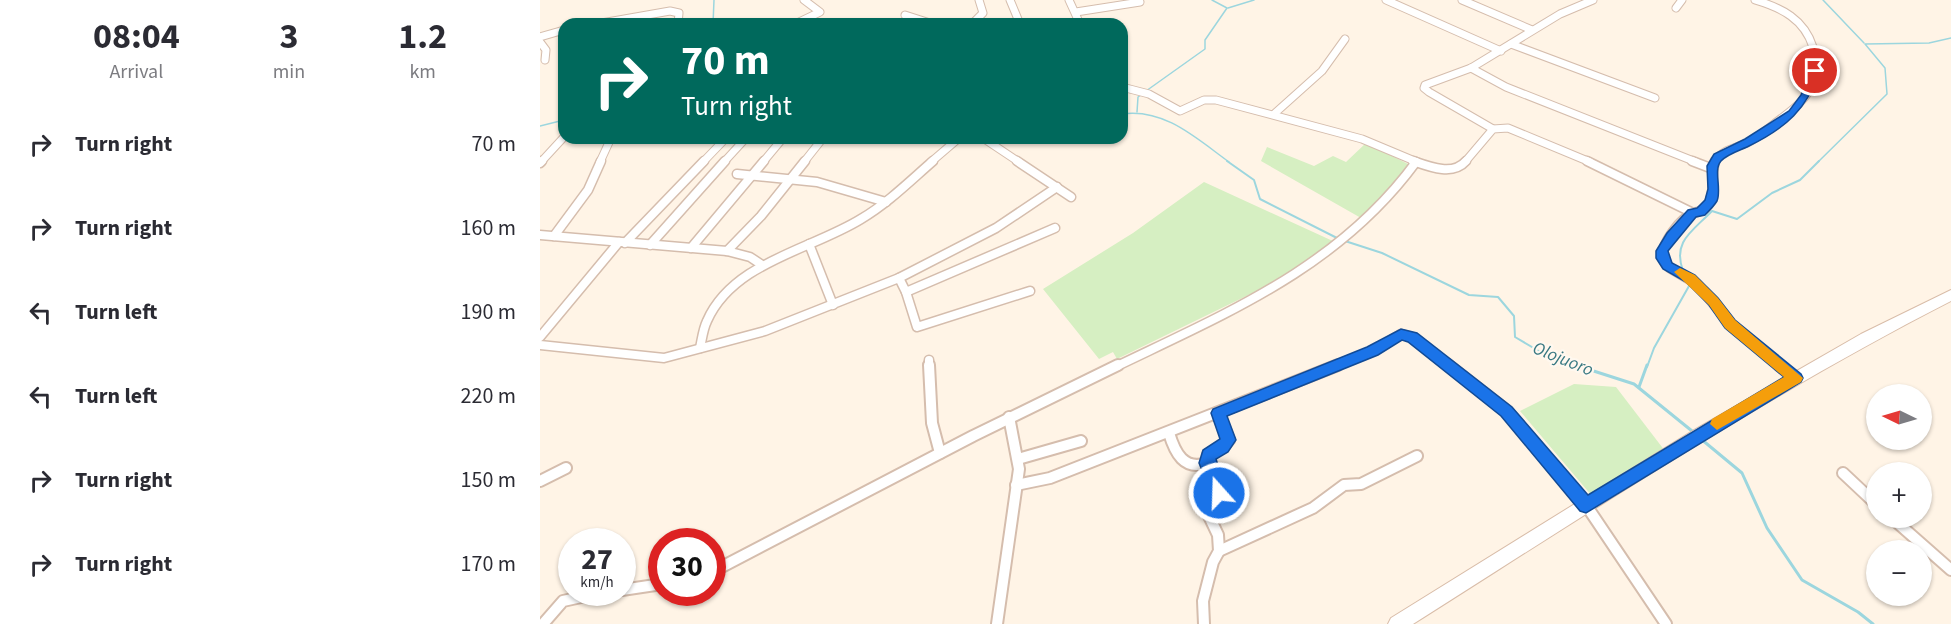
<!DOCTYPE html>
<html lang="en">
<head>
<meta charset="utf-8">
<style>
	:root { --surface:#fff; --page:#f7f7f7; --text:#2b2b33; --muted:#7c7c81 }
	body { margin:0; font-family:"Source Sans 3",sans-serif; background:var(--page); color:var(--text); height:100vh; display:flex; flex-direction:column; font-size:22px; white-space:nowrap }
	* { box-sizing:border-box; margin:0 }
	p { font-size:20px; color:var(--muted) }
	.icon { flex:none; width:33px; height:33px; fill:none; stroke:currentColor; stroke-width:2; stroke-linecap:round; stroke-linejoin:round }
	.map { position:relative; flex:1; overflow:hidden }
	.details { display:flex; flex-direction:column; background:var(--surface); width:540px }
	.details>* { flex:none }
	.hud { position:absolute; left:18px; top:18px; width:570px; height:126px; border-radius:18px; box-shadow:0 2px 4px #0004; background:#00695c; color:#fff; overflow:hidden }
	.needle { width:39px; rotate:275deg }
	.controls { position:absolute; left:1326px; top:384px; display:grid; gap:12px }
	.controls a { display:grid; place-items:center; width:66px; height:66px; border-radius:50%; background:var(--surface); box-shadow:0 2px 4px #0004; font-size:30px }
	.speed { position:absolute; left:18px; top:528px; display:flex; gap:12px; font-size:30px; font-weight:700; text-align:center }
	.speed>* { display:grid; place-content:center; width:78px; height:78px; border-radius:50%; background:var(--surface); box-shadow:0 2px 4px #0004; line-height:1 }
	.speed small { font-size:15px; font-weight:400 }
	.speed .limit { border:9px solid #d22; background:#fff; color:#111 }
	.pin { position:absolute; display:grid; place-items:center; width:51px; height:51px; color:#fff; margin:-26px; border:3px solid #fff; border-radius:50%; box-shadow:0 2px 6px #0007 }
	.me { position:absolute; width:66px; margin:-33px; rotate:340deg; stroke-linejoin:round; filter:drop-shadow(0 0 4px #0008) }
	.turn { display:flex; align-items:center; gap:21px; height:126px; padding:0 24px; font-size:27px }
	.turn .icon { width:78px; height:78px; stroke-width:2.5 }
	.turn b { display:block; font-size:42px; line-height:51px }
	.eta { display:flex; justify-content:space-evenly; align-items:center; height:102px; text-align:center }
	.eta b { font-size:36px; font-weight:700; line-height:42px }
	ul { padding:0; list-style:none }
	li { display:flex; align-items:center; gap:18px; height:84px; padding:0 24px }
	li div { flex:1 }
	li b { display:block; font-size:22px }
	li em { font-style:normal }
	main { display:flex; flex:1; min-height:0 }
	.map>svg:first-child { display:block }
</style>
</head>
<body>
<main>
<section class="details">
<div class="eta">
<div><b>08:04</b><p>Arrival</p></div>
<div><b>3</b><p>min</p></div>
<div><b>1.2</b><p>km</p></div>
</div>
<ul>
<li><svg class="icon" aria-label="right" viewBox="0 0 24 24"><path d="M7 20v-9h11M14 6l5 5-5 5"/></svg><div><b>Turn right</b></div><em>70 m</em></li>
<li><svg class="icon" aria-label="right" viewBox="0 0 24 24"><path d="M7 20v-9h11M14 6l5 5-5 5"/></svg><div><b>Turn right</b></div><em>160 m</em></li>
<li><svg class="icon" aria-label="left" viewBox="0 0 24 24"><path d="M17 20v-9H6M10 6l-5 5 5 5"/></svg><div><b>Turn left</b></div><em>190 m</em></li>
<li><svg class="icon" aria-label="left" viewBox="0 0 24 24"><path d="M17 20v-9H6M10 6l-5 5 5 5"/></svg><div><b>Turn left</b></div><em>220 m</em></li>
<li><svg class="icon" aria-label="right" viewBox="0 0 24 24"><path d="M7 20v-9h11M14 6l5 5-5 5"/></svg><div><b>Turn right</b></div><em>150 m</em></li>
<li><svg class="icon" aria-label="right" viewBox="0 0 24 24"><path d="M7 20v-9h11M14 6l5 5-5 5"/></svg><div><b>Turn right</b></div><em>170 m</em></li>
</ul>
</section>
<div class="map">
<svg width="1411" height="624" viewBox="0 0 1411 624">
	<rect width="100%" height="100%" fill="#fff4e6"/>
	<g fill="#d6efc2">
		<polygon points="826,143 870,165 821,218 721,161 727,147 774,166 793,156 806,162"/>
		<polygon points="664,182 795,242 739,280 577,359 573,352 559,359 503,289 593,233"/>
		<polygon points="1034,384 1076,387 1125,451 1052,496 980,411"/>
	</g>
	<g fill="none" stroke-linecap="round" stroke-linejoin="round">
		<g stroke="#9cd6de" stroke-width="1.5">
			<polyline points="1283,0 1324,43"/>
			<polyline points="688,8 714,0"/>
			<polyline points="173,24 174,0"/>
			<polyline points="606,91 665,49 665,40 687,8 672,0"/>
			<polyline points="597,112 598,97 601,95"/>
			<path d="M582,114C625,108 657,139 689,162"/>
			<polyline points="0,126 24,120"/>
			<polyline points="1278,162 1347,94 1345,68 1325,44 1389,43 1411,38"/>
		</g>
		<g stroke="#9cd6de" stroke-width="2">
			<polyline points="687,161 714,180 720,199 797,238"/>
			<polyline points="805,241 842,253 929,295 958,297 974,316 975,337 1009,357 1039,367"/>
			<path d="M1143,271C1132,241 1153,231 1172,211L1197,219L1232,193L1260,180L1279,161"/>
			<polyline points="1107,367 1114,348 1149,286 1148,282"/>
		</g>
		<g stroke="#9cd6de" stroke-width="3">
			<polyline points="1035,365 1094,384 1152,431"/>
			<polyline points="1099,387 1107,365"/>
			<polyline points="1161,439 1202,473 1227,528 1262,580 1318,612 1333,624"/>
		</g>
		<defs>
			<g id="street-far2">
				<polyline points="470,0 480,24"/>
				<polyline points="529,0 540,24"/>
				<polyline points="846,0 961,51"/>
				<polyline points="922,0 992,30"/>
				<polyline points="1136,8 1142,0"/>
				<polyline points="536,12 600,2"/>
				<polyline points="365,15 393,24"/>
				<polyline points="56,24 130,11 139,13 138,24"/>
				<polyline points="255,24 280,12 264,0"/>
				<polyline points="432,24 443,13 439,0"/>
				<polyline points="0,37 24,30"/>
				<polyline points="0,42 6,50 5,60"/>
				<polyline points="971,44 1115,98"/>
				<polyline points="931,68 966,87 1156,162"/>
				<polyline points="582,87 609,94 640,111 664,100 676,100 822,139 877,162"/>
				<polyline points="734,114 782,71 805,39"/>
				<polyline points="953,129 889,92 884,88 885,85 931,68 1020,14 1053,0"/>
				<polyline points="443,138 479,162"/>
				<polyline points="1,162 24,137"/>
				<polyline points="60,162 71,138"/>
				<polyline points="163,162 186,138"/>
				<polyline points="184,162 206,138"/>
				<polyline points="223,162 243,138"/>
				<polyline points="264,162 283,138"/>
				<polyline points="391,162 419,138"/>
				<polyline points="925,162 953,129 968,128 1050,162"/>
				<path d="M1174,162C1182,149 1196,148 1209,142C1219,137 1227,129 1235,123C1262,103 1285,86 1273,47C1264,19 1242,8 1215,0"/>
			</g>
			<g id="street-far1">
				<polyline points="477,161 531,197"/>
				<path d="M873,161C890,167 913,176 926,161"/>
				<polyline points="1047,161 1153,213"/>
				<polyline points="1152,161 1173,169"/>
				<path d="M1175,161C1170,176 1177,195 1166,207C1162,212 1159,211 1154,213C1140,218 1122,243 1122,258L1130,268L1157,284L1191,325L1241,367"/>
				<polyline points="0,163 2,161"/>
				<polyline points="197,174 277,182 346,202"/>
				<polyline points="0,235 187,251 210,257 222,265"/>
				<polyline points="14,236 48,190 61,161"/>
				<polyline points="85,243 164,161"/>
				<polyline points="269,244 293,305"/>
				<polyline points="110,245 185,161"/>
				<polyline points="151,248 224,161"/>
				<polyline points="187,251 221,216 265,161"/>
				<polyline points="359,278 366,292 515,228"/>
				<polyline points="366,292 377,327 490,291"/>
				<polyline points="0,337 79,242"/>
				<polyline points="0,345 124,358 225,331 359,278 456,228 517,187"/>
				<path d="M160,348C162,339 163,329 167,321C193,262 271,250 321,219C348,203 370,181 393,161"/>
				<polyline points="389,360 389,367"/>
				<path d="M575,367C689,312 799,267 876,162"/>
				<polyline points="794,367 833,351 861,334 872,337 910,367"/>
			</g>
			<g id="street">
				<polyline points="389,365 392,423 400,453"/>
				<polyline points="908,365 967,411 1046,505 1126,624"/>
				<polyline points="1239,365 1255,378"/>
				<path d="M629,433C635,453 644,471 667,463"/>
				<polyline points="478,459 541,441"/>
				<polyline points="1303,473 1336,504"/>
				<polyline points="0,481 26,468"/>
				<polyline points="476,485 510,478 798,365"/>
				<polyline points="1352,518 1411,570"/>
				<polyline points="679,551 773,508 804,485 821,484 877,456"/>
				<polyline points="172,572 433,436 578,365"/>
				<polyline points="82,590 122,584"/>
				<polyline points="3,624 23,601 64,592"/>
				<polyline points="457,624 479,469 469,417"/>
				<polyline points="664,624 663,601 673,562 679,551 678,535 669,516 678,500 668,455 682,448 689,440 678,413"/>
			</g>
			<path id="secondary" d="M1411,290V301C1225,396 1050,512 873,624H848L851,618L1154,430L1321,334Z"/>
		</defs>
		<use href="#street-far2" stroke="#d5bdad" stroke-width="9"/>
		<use href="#street-far1" stroke="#d5bdad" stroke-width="11"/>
		<use href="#street" stroke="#d5bdad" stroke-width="14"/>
		<use href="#secondary" stroke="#d9bda9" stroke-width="2"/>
		<use href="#street-far2" stroke="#fff" stroke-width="7"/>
		<use href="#street-far1" stroke="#fff" stroke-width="8"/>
		<use href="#street" stroke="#fff" stroke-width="10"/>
		<use href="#secondary" fill="#fff" fill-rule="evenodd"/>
	</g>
	<path fill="#1a73e8" stroke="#114b97" stroke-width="1.5" d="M1271,69L1280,71C1267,109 1246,128 1209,146C1201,150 1187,154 1181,161C1173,170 1182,189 1177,201C1174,206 1169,211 1165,215L1156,217L1128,251L1132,263L1155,275L1178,298L1195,320L1261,374L1263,378L1261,382L1046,513L1040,511L961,416L868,342L862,340L838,355L687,416L696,440L688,452L676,459L687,493L684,498L679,500L673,498L659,463L663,450L680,439L671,413L673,409L827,347L861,329L877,333L972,407L1048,495L1244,377L1185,328L1169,305L1146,282L1123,269L1116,258V251L1127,233L1148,210L1157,208L1165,200L1168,189L1167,166L1174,154L1205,139L1249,111L1261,95Z"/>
	<polygon fill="#f59e0b" points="1140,268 1155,275 1178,298 1195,320 1263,378 1261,382 1177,430 1170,424 1172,419 1244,377 1185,328 1169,305 1134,272"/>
	<g text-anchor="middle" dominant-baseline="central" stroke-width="4.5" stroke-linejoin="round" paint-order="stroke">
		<g font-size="18" font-style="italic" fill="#387882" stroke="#fff8ef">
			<text transform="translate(1023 359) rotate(22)">Olojuoro</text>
		</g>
	</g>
</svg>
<div class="controls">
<a><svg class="needle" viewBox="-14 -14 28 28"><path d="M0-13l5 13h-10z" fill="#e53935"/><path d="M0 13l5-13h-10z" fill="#7c7c81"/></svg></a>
<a>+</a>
<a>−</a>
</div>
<div class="speed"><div>27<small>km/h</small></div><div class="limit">30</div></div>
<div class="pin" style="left:1275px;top:71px;background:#d93025"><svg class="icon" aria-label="arrive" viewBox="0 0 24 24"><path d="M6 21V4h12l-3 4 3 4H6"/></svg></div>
<svg class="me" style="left:679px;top:493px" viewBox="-20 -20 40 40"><circle r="17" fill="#1a73e8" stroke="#fff" stroke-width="3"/><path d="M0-11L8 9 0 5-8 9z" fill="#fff"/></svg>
<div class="hud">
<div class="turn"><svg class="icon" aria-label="right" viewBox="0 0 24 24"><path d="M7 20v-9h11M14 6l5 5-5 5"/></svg><div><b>70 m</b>Turn right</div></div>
</div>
</div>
</main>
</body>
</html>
